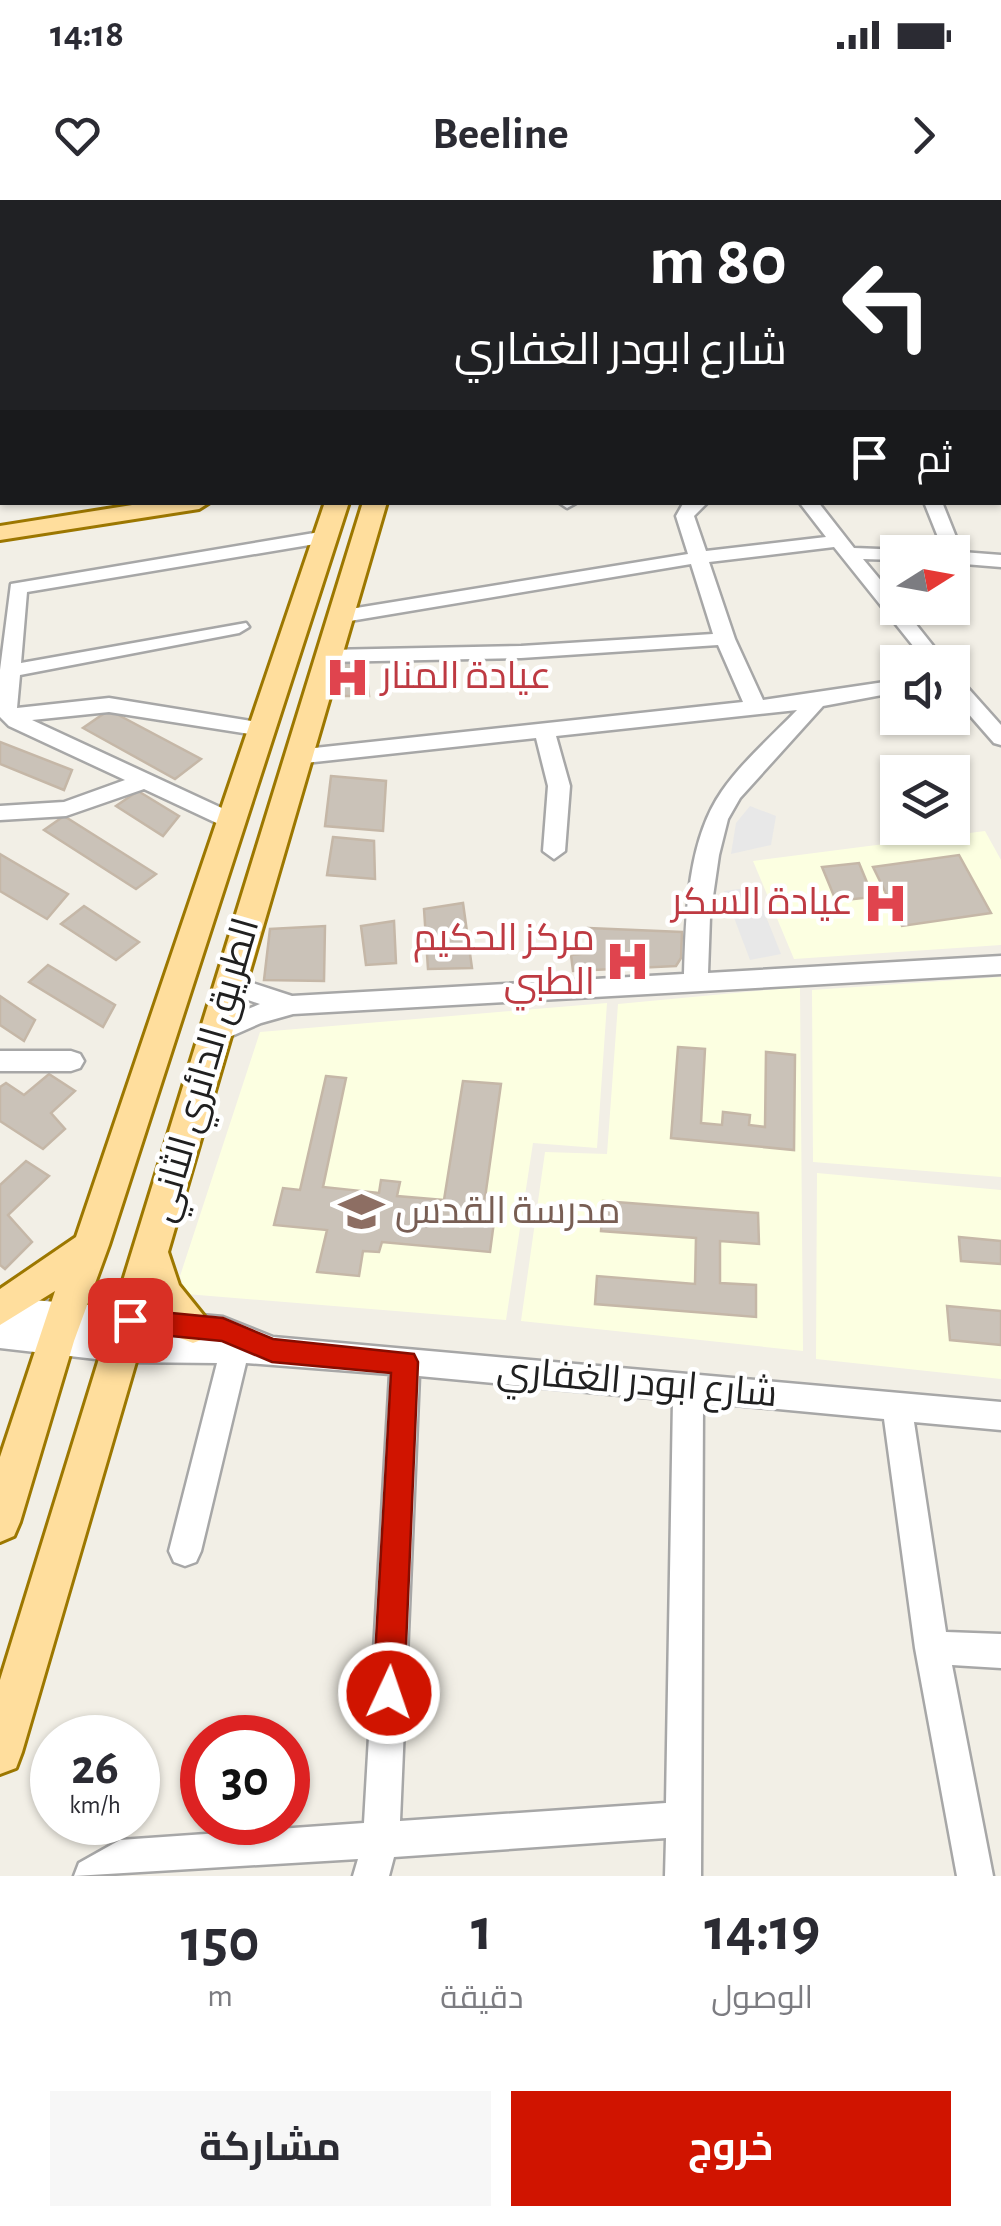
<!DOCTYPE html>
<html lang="ar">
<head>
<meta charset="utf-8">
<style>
	:root { --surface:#fff; --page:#f7f7f7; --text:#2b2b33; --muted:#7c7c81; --accent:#d01400 }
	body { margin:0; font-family:"Alegreya Sans",Cairo,sans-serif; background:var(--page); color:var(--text); direction:rtl; height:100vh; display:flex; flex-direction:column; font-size:38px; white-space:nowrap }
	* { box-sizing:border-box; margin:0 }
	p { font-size:32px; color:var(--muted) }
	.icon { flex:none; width:55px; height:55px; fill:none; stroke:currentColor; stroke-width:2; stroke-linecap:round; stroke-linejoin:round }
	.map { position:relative; height:1676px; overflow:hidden; direction:ltr }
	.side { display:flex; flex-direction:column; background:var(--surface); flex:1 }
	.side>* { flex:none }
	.hud { position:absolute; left:0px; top:0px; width:1002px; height:305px; box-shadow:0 2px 8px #0004; direction:rtl; background:#202124; color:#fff; overflow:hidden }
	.needle { width:65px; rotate:79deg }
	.controls { position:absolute; left:880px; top:335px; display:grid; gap:20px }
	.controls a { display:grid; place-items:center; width:90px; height:90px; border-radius:0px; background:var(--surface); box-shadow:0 2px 8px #0004; font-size:50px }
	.speed { position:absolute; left:30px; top:1515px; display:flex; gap:20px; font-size:50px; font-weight:700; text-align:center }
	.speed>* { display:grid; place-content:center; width:130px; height:130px; border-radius:50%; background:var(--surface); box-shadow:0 2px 8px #0004; line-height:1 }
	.speed small { font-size:25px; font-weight:400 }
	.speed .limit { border:15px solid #d22; background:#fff; color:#111 }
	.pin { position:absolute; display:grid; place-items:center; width:85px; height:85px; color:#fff; margin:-42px; border-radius:20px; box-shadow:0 5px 15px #0006 }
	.me { position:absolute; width:110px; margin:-55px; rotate:3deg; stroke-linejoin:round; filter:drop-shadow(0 0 8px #0008) }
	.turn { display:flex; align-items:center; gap:35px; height:210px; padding:0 50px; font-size:45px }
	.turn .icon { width:130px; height:130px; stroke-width:2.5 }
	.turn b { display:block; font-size:70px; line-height:85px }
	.then { display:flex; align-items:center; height:95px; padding:0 50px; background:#0003; gap:20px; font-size:38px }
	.eta { display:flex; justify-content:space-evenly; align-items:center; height:170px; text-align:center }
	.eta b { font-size:60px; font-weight:700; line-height:70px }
	.button { display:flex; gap:20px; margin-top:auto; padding:20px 50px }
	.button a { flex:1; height:115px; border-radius:0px; background:var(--accent); color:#fff; font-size:40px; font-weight:700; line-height:115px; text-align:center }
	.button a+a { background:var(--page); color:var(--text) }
	.status { display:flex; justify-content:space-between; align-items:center; height:70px; padding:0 50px; background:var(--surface); direction:ltr }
	.status svg { height:28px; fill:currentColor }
	header { display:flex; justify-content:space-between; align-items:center; height:130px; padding:0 50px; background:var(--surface); font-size:45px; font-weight:700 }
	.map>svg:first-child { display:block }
</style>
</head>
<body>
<div class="status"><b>14:18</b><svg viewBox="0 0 49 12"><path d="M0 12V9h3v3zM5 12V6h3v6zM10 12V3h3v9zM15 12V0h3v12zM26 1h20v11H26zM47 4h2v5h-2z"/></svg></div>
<header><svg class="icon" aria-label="forward" viewBox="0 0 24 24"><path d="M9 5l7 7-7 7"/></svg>Beeline<svg class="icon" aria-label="heart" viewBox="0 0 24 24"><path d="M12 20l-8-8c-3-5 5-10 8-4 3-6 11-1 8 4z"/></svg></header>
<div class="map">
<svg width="1001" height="1676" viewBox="0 0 1001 1676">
	<rect width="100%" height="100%" fill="#f2efe6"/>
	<g fill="#fcffe1">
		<polygon points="985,631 1001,660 1001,745 794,759 753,661"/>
		<polygon points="1001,777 1001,977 813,962 812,790"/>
		<polygon points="800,787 803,1151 521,1121 545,952 607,954 618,804"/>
		<polygon points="607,803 597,948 533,943 506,1120 186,1094 180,1076 260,832"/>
		<polygon points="817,973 1001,990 1001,1179 816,1159"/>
	</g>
	<g fill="#e8e8e8">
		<polygon points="750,606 776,616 771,645 731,654 736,623"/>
		<polygon points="754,687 781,754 750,760 724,691"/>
	</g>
	<g fill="#cac2b8" stroke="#c5b7a7" stroke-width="2.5">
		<polygon points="365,457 369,496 324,496 336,458"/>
		<polygon points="109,510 201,559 175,579 83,528"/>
		<polygon points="0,542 72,570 64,590 0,564"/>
		<polygon points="331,576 386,581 383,631 325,626"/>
		<polygon points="138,591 179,616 163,636 116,606"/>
		<polygon points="64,616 156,674 136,689 44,630"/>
		<polygon points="333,637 374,641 375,679 327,675"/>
		<polygon points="0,654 68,694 47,719 0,691"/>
		<polygon points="959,655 991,713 902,726 873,667"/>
		<polygon points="859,663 873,697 836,701 822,667"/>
		<polygon points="463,703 472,768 428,769 424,709"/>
		<polygon points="84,706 139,742 116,760 61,724"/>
		<polygon points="394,721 396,763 366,765 361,726"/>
		<polygon points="325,726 324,781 264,780 270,729"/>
		<polygon points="588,728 682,732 681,758 676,766 573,771 571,755 590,753"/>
		<polygon points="48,765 115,805 103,827 29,782"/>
		<polygon points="0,796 35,820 24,841 0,825"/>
		<polygon points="678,847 705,849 701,923 722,925 723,912 750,915 749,925 765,927 766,852 795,855 794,950 671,938"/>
		<polygon points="49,874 75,891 51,913 65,929 43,949 0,921 0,887 6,883 24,895"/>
		<polygon points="326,876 346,878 323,987 379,993 381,980 400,982 397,996 444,1000 463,881 501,884 485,998 497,999 490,1052 382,1042 379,1052 363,1051 359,1076 317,1072 327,1030 274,1025 283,988 300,990"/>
		<polygon points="26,961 49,976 8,1015 32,1042 5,1069 0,1065 0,985"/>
		<polygon points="603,1001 758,1013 759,1044 720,1041 720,1083 756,1085 756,1117 595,1104 597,1076 695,1084 696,1038 601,1031"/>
		<polygon points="959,1037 1001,1041 1001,1064 961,1061"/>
		<polygon points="947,1106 1001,1111 1001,1145 950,1140"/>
	</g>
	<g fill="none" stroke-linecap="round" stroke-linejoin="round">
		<defs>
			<g id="minor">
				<rect x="167" y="0" width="14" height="2"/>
				<polygon points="309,0 348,0 349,2 311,2"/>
				<rect x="733" y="0" width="14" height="2"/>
				<polygon points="915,0 931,0 932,2 917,2"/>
				<rect x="0" y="11" width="2" height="8"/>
				<rect x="0" y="63" width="2" height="8"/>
				<rect x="1000" y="141" width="1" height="10"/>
				<rect x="1000" y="161" width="1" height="17"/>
				<rect x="0" y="169" width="2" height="10"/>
				<polygon points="1001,209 1001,221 1000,221 1000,209"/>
				<rect x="1000" y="276" width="1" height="13"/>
				<polygon points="558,302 576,302 576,303 567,308"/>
				<path d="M684,302H708L694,316L706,351L826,337L799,302H818L854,348L905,350L898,352V360L863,359L898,401V408H903L946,462H926L834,347L709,362L735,439L763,500L898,480V492L823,506L740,598L728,619L719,655L710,717L708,773L1001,756V774L293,814L261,823L218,842L209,839L206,832L209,825L260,804L222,791L219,785L231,776L292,796L684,774C686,715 687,641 722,591C742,562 772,536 797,510L556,536L570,586L565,651L554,659L543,651L548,586L536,538L296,564L285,557L296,550L743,502L718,445L521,458L327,462L317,456L327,450L521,446L713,434L691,364L338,423L328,417L338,411L688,354L676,316Z"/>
				<polygon points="924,302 942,302 962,352 1001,355 1001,367 952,363 952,352 944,352"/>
				<polygon points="326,331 333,333 333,341 27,392 21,463 246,423 249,427 239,433 20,475 17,508 109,498 270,524 273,529 263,536 109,512 32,520 239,616 242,621 239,626 223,626 144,589 66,616 0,620 0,606 64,602 125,580 9,526 0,517 0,470 11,384"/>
				<polygon points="952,476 959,478 1001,525 1001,545 994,543 952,495"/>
				<polygon points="0,851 71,851 80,854 84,861 80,868 71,871 0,871"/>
				<path d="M0,1097L223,1117L273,1137L1001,1202V1230L914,1222L946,1432L1001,1434V1468L952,1465L993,1676H957L915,1448L884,1219L703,1202L701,1676H665L666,1638L394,1657L389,1676H353L358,1659L74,1676L79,1663L120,1640L364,1623L390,1174L246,1163L201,1351L196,1362L185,1366L174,1362L169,1351L217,1163L122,1162L0,1148ZM419,1176L673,1200L666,1603L400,1621Z"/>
			</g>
			<g id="major">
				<polygon points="151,302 210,302 199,309 0,340 0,326"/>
				<polygon points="325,302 349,302 109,1045 74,1141 20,1322 14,1336 0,1342 0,1257 55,1091 0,1125 0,1089 76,1037"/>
				<polygon points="363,302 387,302 168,1052 179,1085 212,1126 206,1138 193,1143 180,1138 152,1107 22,1552 16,1568 0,1574 0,1480"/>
			</g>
		</defs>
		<use href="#minor" stroke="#a7a7a7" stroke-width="5"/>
		<use href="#major" stroke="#9c7700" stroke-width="6"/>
		<use href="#minor" fill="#fff" fill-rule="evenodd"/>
		<use href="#major" fill="#ffde9d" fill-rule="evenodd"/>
	</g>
	<polygon fill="#d01400" stroke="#870d00" stroke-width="2.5" points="130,1109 223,1118 273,1139 414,1154 418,1162 404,1493 400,1504 389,1509 378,1504 373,1493 391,1173 272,1162 222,1141 130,1132 121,1128 117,1120 121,1112"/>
	<defs>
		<symbol id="hospital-bare" viewBox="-9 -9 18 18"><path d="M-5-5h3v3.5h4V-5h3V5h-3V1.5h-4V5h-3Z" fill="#e0444e" stroke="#fff" stroke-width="2.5" paint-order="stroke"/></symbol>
		<symbol id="school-bare" viewBox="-9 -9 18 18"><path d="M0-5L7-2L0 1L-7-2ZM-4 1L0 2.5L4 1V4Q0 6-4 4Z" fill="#8d6e63" stroke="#fff" stroke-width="2.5" paint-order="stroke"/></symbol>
	</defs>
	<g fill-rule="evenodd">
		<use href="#hospital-bare" x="316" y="446" width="63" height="63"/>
		<use href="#hospital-bare" x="854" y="672" width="63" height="63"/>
		<use href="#hospital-bare" x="596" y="730" width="63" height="63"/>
		<use href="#school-bare" x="330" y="980" width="63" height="63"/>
	</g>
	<g text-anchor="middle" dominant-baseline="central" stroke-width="9" stroke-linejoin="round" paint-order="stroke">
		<g font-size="38" fill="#be3a42" stroke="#fff" text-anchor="end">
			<text x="381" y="477" text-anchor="start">عيادة المنار</text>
			<text x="853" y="703">عيادة السكر</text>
			<text x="595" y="739">مركز الحكيم<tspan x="595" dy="44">الطبي</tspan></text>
		</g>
		<g font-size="38" fill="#202020" stroke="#fff">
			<text transform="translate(205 870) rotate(-74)">الطريق الدائري الثاني</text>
			<text transform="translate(637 1183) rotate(5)">شارع ابودر الغفاري</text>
		</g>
		<g font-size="38" fill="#785e54" stroke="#fff" text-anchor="start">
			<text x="395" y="1012">مدرسة القدس</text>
		</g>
	</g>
</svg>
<div class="controls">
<a><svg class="needle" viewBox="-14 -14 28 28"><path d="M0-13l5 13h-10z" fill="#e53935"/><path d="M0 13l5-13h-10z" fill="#7c7c81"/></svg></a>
<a><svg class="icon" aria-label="sound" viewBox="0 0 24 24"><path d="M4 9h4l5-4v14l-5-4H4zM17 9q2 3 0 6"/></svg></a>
<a><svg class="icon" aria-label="layers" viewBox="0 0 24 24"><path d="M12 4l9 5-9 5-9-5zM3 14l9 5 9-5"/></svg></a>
</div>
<div class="speed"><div>26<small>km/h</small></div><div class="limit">30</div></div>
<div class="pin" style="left:130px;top:1120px;background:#d93025"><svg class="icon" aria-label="arrive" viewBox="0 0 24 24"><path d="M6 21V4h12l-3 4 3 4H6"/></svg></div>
<svg class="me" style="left:389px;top:1493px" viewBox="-20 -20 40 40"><circle r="17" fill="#d01400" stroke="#fff" stroke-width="3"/><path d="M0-11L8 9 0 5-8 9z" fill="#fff"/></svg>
<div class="hud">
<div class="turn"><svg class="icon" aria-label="left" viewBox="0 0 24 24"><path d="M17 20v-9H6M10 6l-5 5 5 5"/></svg><div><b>80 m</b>شارع ابودر الغفاري</div></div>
<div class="then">ثم<svg class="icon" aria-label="arrive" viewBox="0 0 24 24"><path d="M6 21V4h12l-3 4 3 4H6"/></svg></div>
</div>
</div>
<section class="side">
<div class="eta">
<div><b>14:19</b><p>الوصول</p></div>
<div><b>1</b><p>دقيقة</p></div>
<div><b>150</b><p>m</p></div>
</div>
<div class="button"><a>خروج</a><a>مشاركة</a></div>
</section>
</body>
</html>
